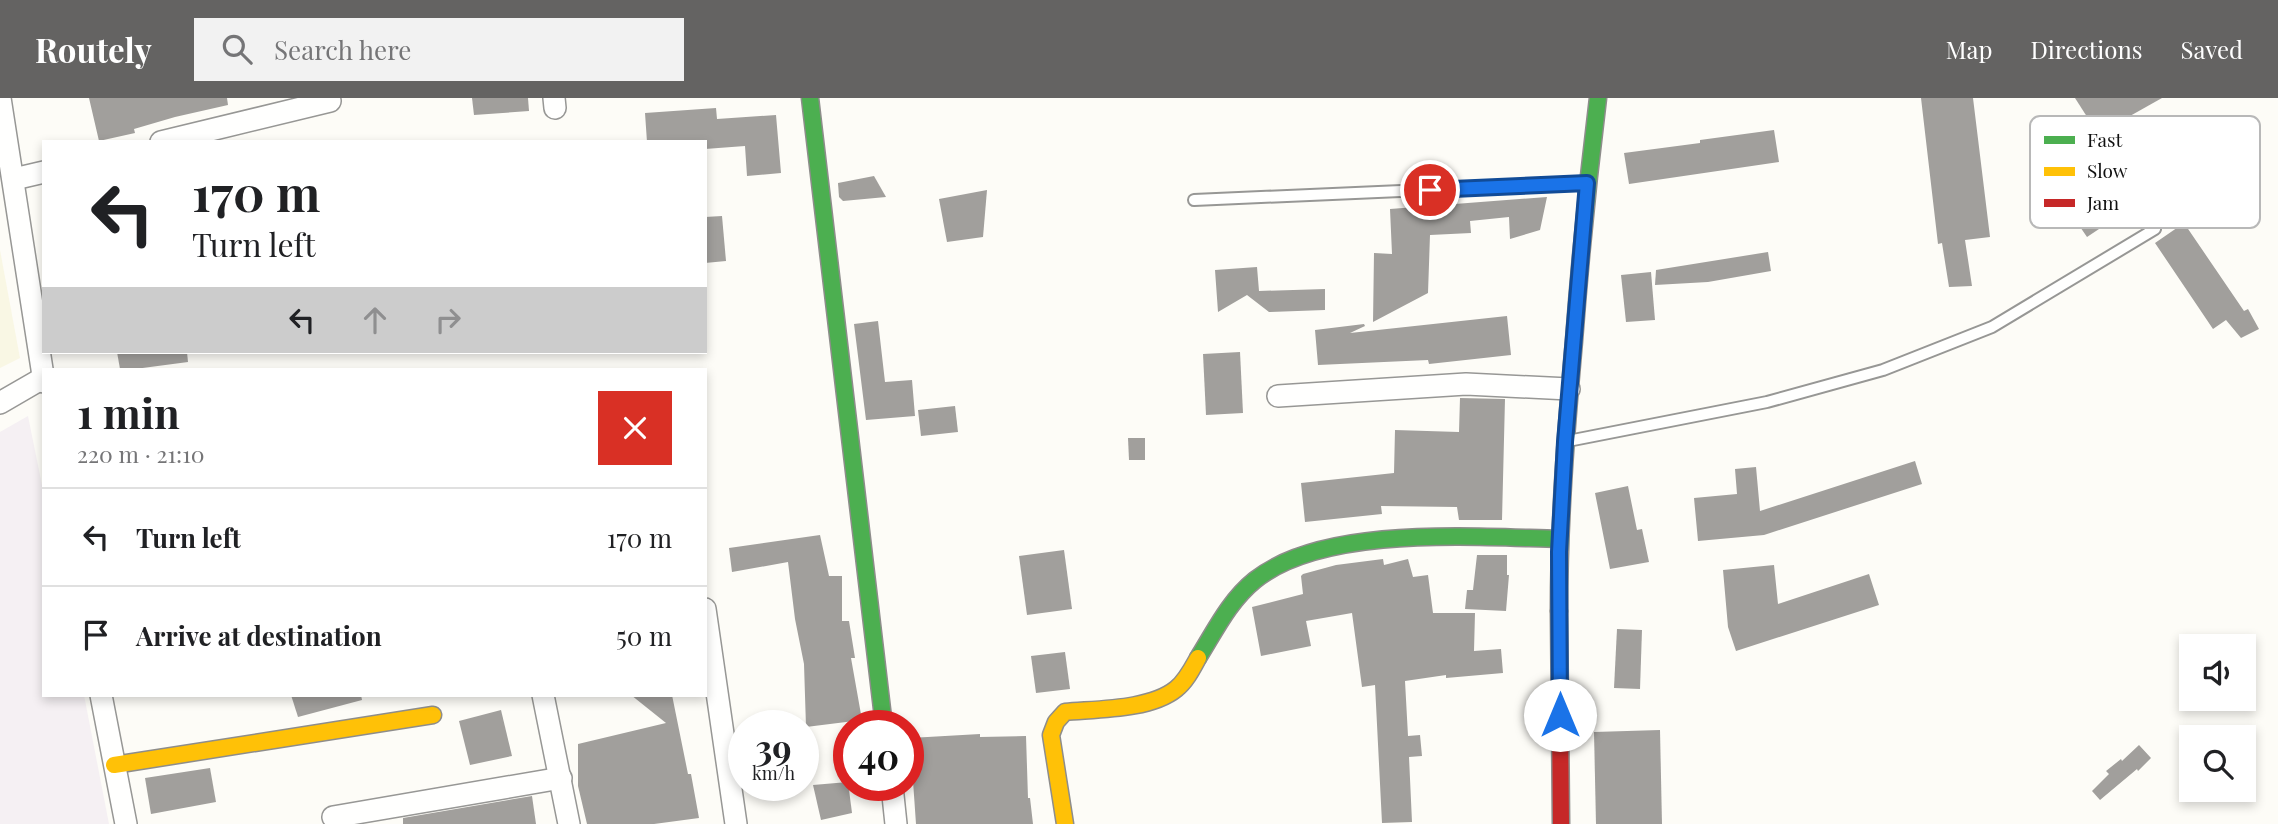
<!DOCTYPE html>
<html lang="en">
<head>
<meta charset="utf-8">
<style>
	:root { --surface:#fff; --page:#f2f2f2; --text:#202124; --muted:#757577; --line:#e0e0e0; --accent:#646362 }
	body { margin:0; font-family:"Playfair Display",serif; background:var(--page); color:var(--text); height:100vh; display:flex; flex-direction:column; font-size:26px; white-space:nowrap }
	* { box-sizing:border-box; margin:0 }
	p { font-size:23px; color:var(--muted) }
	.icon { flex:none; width:38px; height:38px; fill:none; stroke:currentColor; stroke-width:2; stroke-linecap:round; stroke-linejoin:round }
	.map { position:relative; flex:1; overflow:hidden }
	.drawer { position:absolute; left:42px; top:270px; width:665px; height:329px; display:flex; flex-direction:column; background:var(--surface); border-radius:0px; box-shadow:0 4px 10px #0003 }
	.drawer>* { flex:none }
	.banner { position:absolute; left:42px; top:42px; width:665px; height:214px; border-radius:0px; box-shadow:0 4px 10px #0003; background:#fff; color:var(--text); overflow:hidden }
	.tools { position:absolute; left:2179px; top:536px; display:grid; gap:14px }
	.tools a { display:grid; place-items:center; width:77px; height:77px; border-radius:0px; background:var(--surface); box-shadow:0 4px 10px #0003; font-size:35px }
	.speed { position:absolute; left:728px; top:612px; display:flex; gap:14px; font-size:35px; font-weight:700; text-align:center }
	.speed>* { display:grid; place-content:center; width:91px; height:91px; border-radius:50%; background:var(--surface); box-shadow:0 4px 10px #0003; line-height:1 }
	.speed small { font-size:18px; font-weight:400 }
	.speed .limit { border:10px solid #d22; background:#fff; color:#111 }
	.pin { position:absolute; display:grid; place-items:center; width:60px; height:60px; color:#fff; margin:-30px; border:4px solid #fff; border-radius:50%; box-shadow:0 2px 7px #0007 }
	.me { position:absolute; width:77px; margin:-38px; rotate:0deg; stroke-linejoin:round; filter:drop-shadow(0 0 5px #0008) }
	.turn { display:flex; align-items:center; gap:24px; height:147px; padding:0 35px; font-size:32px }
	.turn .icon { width:91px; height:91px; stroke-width:2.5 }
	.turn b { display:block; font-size:49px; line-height:60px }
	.lanes { display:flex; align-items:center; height:66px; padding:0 35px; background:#0003; justify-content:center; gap:35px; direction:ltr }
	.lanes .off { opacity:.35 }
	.round { display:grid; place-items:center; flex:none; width:74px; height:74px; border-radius:0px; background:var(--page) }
	.overview { display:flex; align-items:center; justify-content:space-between; height:119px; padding:0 35px }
	h1 { font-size:42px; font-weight:700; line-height:52px }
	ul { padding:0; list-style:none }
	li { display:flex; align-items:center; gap:21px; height:98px; padding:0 35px; border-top:2px solid var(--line) }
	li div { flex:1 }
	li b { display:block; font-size:26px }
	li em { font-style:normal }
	header { display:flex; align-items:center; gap:42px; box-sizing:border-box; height:98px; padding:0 35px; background:var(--accent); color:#fff }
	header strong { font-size:33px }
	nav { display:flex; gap:38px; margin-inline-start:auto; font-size:24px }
	.search { width:490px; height:63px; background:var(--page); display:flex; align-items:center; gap:18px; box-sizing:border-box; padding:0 24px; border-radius:0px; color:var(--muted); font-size:26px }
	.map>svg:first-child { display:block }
</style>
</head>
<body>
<header>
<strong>Routely</strong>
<div class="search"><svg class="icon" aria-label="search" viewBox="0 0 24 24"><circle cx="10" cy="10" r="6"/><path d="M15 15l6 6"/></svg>Search here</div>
<nav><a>Map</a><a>Directions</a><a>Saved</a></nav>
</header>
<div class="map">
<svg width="2278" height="726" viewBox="0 0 2278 726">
	<rect width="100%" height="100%" fill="#fdfcf7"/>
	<polygon fill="#f5f0f3" points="28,318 44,397 44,597 84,597 109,726 0,726 0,334"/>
	<polygon fill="#f9f7e4" points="0,152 20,260 0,270"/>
	<g fill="#a19f9c">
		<polygon points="89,0 227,0 228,7 175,19 134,31 135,35 99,43"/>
		<polygon points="472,0 528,0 529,13 474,17"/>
		<polygon points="1921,0 1973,0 1990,139 1965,142 1972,188 1949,189 1942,145 1938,146"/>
		<polygon points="2075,0 2162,0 2098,36"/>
		<polygon points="716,10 717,21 776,17 781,75 747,78 745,48 705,51 705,44 647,44 645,15"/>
		<polygon points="1774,32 1779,64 1629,86 1624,55 1700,45 1700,42"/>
		<polygon points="2097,70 2121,116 2101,126 2102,129 2087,139 2074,120 2096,106 2081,78"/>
		<polygon points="874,78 886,99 843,103 839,99 838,85"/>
		<polygon points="987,92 983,139 947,144 939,101"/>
		<polygon points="1547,99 1540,132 1510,141 1509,119 1470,123 1471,135 1430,137 1428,195 1373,224 1374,155 1392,156 1390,111"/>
		<polygon points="722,118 726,163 705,165 705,119"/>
		<polygon points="2184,125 2244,213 2248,211 2259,231 2241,240 2226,222 2213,231 2155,145"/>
		<polygon points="1768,154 1771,173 1708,184 1655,187 1656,172"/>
		<polygon points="1257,169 1259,193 1325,191 1325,212 1269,214 1247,197 1218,214 1215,172"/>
		<polygon points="1651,174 1655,222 1626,224 1621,177"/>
		<polygon points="1507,218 1511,257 1429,266 1428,262 1318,267 1315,232 1364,226 1365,228 1350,235"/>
		<polygon points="878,223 885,284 912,282 915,318 866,322 854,226"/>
		<polygon points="117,254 187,254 188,264 135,271 120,271"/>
		<polygon points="1240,254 1243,315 1206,317 1203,256"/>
		<polygon points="1460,300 1505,301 1502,422 1459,422 1457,409 1381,408 1382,416 1305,424 1301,385 1394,375 1395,332 1459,334"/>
		<polygon points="955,308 958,334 921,338 918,312"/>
		<polygon points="1128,340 1145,340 1145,362 1129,362"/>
		<polygon points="1915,363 1922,386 1764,437 1698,443 1694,400 1737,396 1735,371 1756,369 1760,413"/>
		<polygon points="1628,388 1637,432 1642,431 1649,464 1610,471 1595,395"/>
		<polygon points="820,437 829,478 842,478 842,523 849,523 855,560 851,560 862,622 806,629 804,566 795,521 788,464 732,474 729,450"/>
		<polygon points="1064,452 1072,511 1027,517 1019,458"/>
		<polygon points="1477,457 1507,457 1507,477 1509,477 1506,513 1465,511 1467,492 1473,492"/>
		<polygon points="1383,461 1384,467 1408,461 1413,479 1428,477 1433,515 1475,515 1474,553 1501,551 1503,575 1446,580 1446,577 1405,583 1408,638 1420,637 1422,658 1409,659 1412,724 1382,725 1375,587 1362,589 1352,515 1306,523 1311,548 1261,558 1252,509 1303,496 1301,478 1303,476 1336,467"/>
		<polygon points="1774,467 1778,506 1869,476 1879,507 1736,553 1728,529 1723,472"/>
		<polygon points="1617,531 1642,532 1640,591 1614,590"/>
		<polygon points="1065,554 1070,591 1036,595 1031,558"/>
		<polygon points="291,597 361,597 362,602 298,619"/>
		<polygon points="631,597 672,597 688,676 691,676 699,720 654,726 587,726 578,688 578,646 666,625"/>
		<polygon points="501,612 512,658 470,667 459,623"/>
		<polygon points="1660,632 1662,726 1596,726 1594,634"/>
		<polygon points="980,636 980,639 1026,638 1028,700 1030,700 1033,726 916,726 910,640"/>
		<polygon points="2139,647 2151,660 2138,673 2137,671 2100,702 2092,693 2109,676 2106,673 2121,661 2122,663"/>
		<polygon points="210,670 216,704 151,716 145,680"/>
		<polygon points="848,684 852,715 821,722 813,687"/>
		<polygon points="532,698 536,726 403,726 403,720"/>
	</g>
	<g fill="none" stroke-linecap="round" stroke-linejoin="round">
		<defs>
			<g id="lane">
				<polyline points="1194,102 1584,85"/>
				<polyline points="1568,343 1767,304 1883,272 1992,229 2155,131"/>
			</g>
			<g id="street">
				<polyline points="0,0 44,284"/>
				<polyline points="554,0 555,10"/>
				<polyline points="161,44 330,3"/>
				<polyline points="14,81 44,74"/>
				<polyline points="1278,298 1466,286 1569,291"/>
				<polyline points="0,305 43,280"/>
				<polyline points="705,511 736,726"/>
				<polyline points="101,597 126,726"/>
				<polyline points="543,597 569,726"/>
				<polyline points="892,688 896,726"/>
				<polyline points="333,719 561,680"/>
			</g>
			<g id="fast">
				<polyline points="810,0 884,628"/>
				<path d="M1559,513C1559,422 1566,333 1574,243C1580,162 1588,81 1598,0"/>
				<path d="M1198,560C1215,533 1229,503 1255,482C1324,427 1474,439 1559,441"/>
			</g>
			<g id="slow">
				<polyline points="114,667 433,617"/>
				<path d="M1065,726L1051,637L1056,624L1065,614C1097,611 1150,612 1176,591C1186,583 1192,571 1198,560"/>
			</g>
			<polyline id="jam" points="1559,513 1561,726"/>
		</defs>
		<use href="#lane" stroke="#979795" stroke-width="14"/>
		<use href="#street" stroke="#979795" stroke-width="24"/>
		<use href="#fast" stroke="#8e8d8b" stroke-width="19"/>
		<use href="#slow" stroke="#8e8d8b" stroke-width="19"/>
		<use href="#jam" stroke="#8e8d8b" stroke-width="19"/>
		<use href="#lane" stroke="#fffffe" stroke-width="10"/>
		<use href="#street" stroke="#fffffe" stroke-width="21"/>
		<use href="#fast" stroke="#4caf50" stroke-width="16"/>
		<use href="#slow" stroke="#ffc107" stroke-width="16"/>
		<use href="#jam" stroke="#c62828" stroke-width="16"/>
	</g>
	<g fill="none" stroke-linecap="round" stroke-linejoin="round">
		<defs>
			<polyline id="route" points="1430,92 1587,85 1565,344 1559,454 1560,617"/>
		</defs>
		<use href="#route" stroke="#114b97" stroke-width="18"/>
		<use href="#route" stroke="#1a73e8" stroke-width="12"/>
	</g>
	<rect x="2030" y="18" width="230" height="112" rx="10" fill="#fff" stroke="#b8b8b8" stroke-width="2"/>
	<rect x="2044" y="38" width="31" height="8" fill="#4caf50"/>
	<rect x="2044" y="69" width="31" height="9" fill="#ffc107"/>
	<rect x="2044" y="101" width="31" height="8" fill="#c62828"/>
	<g font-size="19" fill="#111">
		<text x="2087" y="49">Fast</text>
		<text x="2087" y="80">Slow</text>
		<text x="2087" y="112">Jam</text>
	</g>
</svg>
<div class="tools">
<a><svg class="icon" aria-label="sound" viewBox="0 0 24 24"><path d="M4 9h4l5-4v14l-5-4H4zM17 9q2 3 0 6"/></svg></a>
<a><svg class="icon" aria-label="search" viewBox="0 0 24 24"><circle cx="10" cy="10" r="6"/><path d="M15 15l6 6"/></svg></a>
</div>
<div class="speed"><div>39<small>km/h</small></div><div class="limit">40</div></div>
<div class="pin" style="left:1430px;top:92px;background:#d93025"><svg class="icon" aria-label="arrive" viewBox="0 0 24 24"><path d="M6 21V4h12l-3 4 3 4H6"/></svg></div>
<svg class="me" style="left:1560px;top:617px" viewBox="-20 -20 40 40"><circle r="19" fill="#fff"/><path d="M0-13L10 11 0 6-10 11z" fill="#1a73e8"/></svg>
<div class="banner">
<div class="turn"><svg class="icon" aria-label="left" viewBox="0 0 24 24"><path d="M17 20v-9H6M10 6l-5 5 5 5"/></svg><div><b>170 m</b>Turn left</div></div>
<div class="lanes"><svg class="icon" aria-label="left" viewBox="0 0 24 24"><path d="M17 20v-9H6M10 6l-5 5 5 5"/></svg><svg class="icon off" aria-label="ahead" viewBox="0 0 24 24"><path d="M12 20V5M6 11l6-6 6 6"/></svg><svg class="icon off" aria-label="right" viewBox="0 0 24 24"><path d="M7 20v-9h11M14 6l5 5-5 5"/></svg></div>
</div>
<section class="drawer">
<div class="overview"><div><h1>1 min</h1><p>220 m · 21:10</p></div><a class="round" style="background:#d93025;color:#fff"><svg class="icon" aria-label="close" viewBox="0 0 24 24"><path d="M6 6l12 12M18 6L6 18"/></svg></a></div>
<ul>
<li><svg class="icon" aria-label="left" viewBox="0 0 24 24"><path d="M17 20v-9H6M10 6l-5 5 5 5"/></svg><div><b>Turn left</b></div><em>170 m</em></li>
<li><svg class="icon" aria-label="arrive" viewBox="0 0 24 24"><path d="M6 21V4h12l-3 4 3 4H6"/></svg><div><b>Arrive at destination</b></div><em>50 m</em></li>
</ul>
</section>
</div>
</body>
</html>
